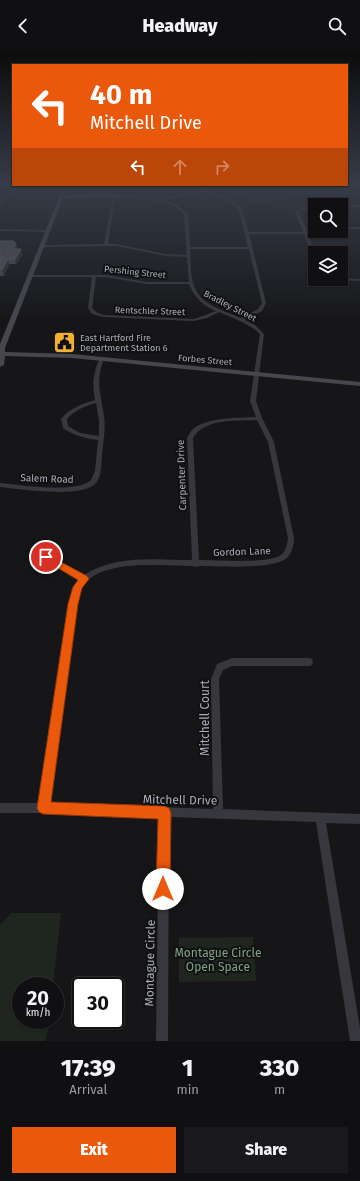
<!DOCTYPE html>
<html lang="en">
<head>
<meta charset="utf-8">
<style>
	:root { --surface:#101012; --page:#19191b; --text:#f1f3f6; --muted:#9c9d9f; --line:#303032; --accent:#ea580c }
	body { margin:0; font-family:"Fira Sans",sans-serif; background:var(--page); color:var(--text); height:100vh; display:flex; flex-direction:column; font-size:15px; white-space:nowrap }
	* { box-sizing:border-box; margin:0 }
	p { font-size:13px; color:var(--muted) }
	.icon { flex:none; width:22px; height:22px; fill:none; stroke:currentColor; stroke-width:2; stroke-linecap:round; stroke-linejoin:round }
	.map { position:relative; height:989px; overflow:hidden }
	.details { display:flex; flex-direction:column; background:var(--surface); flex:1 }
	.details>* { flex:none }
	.hud { position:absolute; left:12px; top:12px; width:336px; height:122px; border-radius:0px; box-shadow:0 1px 3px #0004,0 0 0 1px var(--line); background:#ea580c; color:#fff; overflow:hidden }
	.controls { position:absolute; left:308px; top:146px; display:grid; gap:8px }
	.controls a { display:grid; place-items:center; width:40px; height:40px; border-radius:0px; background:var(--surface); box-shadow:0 1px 3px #0004,0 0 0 1px var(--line); font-size:20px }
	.speed { position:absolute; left:12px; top:925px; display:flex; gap:8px; font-size:20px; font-weight:700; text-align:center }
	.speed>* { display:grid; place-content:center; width:52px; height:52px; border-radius:50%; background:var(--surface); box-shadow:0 1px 3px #0004,0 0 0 1px var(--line); line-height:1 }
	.speed small { font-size:10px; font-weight:400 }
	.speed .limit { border:2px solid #111; border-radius:6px; background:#fff; color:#111 }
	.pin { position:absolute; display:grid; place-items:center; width:34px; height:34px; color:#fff; margin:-17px; border:2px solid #fff; border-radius:50%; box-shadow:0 1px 4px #0007 }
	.me { position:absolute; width:44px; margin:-22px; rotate:0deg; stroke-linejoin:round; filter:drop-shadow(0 0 3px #0008) }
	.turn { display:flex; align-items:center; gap:14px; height:84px; padding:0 12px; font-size:18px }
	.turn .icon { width:52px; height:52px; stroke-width:2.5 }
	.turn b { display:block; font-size:28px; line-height:34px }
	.lanes { display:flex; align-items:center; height:38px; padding:0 12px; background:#0003; justify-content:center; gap:20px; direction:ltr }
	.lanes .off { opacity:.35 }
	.eta { display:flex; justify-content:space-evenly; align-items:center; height:68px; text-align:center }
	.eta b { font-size:24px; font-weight:800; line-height:28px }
	.cta { display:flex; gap:8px; margin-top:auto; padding:8px 12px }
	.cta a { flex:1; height:46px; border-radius:0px; background:var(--accent); color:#fff; font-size:16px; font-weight:800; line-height:46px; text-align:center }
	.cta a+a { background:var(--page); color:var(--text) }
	header { display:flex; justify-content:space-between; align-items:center; height:52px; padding:0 12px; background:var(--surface); font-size:18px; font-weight:800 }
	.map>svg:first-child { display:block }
</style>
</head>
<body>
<header><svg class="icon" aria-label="back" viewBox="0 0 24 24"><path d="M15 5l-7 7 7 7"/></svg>Headway<svg class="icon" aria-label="search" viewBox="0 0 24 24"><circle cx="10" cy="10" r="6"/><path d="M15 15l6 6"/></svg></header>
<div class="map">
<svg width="360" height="989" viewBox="0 0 360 989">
	<rect width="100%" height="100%" fill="#161618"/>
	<g fill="#1e261f">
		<path d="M347,132H360V144L272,147V154C259,155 237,142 227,133H347Z"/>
		<polygon points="11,861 61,861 53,934 21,934 21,968 49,968 46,989 0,989 0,873"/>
		<polygon points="253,885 256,929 179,930 179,886"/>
	</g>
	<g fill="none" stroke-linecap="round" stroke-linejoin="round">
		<g fill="#37383d" fill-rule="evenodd">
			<polygon points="13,132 14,133 0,156 0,152"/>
			<path d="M193,133H197L233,148L243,158L248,180H303L295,160L302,155H315V157H304L299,160L305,175H315V177H306L315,201V206L313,205L304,182H249L266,251L262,259L245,268L255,273L264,282L256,349L262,366L274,390L294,486C294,493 292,501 287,506C272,518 219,514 199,514L196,515L193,514C164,514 108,507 86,530C80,536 79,544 77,552L49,751L213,757L211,627L217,612L232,606H309L312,607L313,610L312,613L309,614H232L223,618L219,627L223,757L360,762V772L326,771L360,976V989H350L316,770L169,765L168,989H156L159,765L43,761H0V751H39L69,552L74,535L79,528L43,507L42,505L43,503H49L84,523C116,502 156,508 192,508L187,386C189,383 190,380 192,378C205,365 238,366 256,365L250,349L260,282C248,271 235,267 219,260L207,266L193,269L103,265L92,262L88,256L92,225H30L28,224L30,223H106L147,230H189L187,205L166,204L116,194L42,195L40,194L42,193L104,192L113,145L61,146L60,144C93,141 129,141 162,148L163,146L202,138ZM205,139L231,150L239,158L248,195H190L188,162L178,153L163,148ZM115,145C135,145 157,145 175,154C178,156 181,160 184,162L187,203L166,202L116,192H108ZM190,197H249L262,251L258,257L241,266C223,258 199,253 193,231C190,221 191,208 190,197ZM96,225H106L147,232H189C195,246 202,253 216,259L203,264L193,267L103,263L96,260L92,256ZM257,368L268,390L288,486C287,492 286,499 281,503C269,512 216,508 199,508L193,386C205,366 237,369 257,368Z"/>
			<polygon points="360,153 360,155 341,156 341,154"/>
			<rect x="341" y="175" width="19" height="2"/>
			<polygon points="0,177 48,178 50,179 48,180 0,179"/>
			<polygon points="341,226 360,227 360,229 340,228 339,227 341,227"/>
			<path d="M100,306L104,307C95,329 101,342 104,364C106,377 103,391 102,404C101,413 102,423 96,431C83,447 19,437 0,435V431C21,433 76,442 91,428L95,419L98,388C85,386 74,384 63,376L61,367C70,356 82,352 95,348C92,333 93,320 100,306ZM96,351L99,368V384L80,381L68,374L67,367C75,358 85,354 96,351Z"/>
		</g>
		<polygon fill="#45474d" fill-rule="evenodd" points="64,133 68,133 5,296 5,300 72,302 360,330 360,334 72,306 5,304 4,313 0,315 0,292"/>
	</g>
	<g fill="#47494d">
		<polygon points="14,189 14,191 16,191 17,197 21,197 22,203 16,212 9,212 4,224 0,224 0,190"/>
		<polygon points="74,286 71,293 57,293 56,287"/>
	</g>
	<g fill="#2f3033">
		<polygon points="16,191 17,196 16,203 14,197"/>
		<polygon points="21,197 22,203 16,212 15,207"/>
		<polygon points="8,207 9,212 4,224 2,218"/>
		<polygon points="73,280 74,286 71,293 70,287"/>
	</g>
	<g fill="#525359" stroke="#5f6168">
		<polygon points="0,189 14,189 13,191 16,191 14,197 21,197 15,207 8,207 2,218 0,218"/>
		<polygon points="73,280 70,287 56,287 58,281"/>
	</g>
	<linearGradient id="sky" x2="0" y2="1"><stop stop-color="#0c0c0d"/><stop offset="0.49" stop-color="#363c48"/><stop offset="1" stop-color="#363c48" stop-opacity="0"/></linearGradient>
	<rect width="360" height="270" fill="url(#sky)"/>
	<polygon fill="#ea580c" stroke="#983908" points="46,502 87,524 89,527 82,536 78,552 51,750 164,754 169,756 171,761 170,837 168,842 163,844 158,842 156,837 158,767 43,762 39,760 37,756 68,552 73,535 78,528 43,507 41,505"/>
	<defs>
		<symbol id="civic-square" viewBox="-11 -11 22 22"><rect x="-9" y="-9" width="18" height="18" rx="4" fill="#f2b134" stroke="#111113"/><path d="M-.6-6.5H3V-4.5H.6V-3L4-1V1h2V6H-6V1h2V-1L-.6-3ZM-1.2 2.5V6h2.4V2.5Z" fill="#111"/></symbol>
	</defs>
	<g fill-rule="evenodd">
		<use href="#civic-square" x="52" y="278" width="25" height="25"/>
	</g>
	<g text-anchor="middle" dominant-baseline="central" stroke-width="4" stroke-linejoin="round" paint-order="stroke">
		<g font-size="9" fill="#a8adb8" stroke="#111113">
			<text transform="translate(135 220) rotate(6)">Pershing Street</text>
			<text transform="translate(230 254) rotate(27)">Bradley Street</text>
			<text transform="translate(150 259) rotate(2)">Rentschler Street</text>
			<text transform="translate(205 308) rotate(5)">Forbes Street</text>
		</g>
		<g font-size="9" fill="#a8adb8" stroke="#111113" text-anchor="start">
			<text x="80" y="286">East Hartford Fire<tspan x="80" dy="10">Department Station 6</tspan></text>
		</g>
		<g font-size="10" fill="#a8adb8" stroke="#111113">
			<text transform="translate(182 423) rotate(-92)">Carpenter Drive</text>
			<text transform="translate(47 427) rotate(2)">Salem Road</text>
			<text transform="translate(242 500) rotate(-2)">Gordon Lane</text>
		</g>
		<g font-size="12" fill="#a8adb8" stroke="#111113">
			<text transform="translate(205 666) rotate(-90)">Mitchell Court</text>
			<text transform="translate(180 748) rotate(1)">Mitchell Drive</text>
			<text transform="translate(150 911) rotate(-89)">Montague Circle</text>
		</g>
		<g font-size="12" fill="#7fa381" stroke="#111113">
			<text x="218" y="901">Montague Circle<tspan x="218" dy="14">Open Space</tspan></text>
		</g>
	</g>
</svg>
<div class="controls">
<a><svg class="icon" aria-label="search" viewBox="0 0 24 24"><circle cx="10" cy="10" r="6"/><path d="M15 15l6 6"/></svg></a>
<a><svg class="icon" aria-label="layers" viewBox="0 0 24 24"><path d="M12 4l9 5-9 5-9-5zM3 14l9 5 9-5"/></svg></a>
</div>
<div class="speed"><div>20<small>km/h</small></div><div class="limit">30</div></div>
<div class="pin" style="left:46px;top:505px;background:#d93025"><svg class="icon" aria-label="arrive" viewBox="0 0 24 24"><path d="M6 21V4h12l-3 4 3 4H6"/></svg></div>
<svg class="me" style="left:163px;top:837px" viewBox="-20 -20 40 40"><circle r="19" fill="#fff"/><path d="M0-13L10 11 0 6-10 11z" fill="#ea580c"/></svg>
<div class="hud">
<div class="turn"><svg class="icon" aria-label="left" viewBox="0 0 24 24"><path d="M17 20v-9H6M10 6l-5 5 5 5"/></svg><div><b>40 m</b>Mitchell Drive</div></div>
<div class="lanes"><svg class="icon" aria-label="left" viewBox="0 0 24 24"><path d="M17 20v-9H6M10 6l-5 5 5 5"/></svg><svg class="icon off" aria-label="ahead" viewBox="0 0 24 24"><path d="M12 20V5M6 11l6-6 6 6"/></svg><svg class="icon off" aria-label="right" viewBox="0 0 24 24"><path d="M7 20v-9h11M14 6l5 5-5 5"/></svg></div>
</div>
</div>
<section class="details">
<div class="eta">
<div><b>17:39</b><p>Arrival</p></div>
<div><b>1</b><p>min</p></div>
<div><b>330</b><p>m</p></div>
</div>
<div class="cta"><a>Exit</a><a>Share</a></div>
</section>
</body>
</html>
